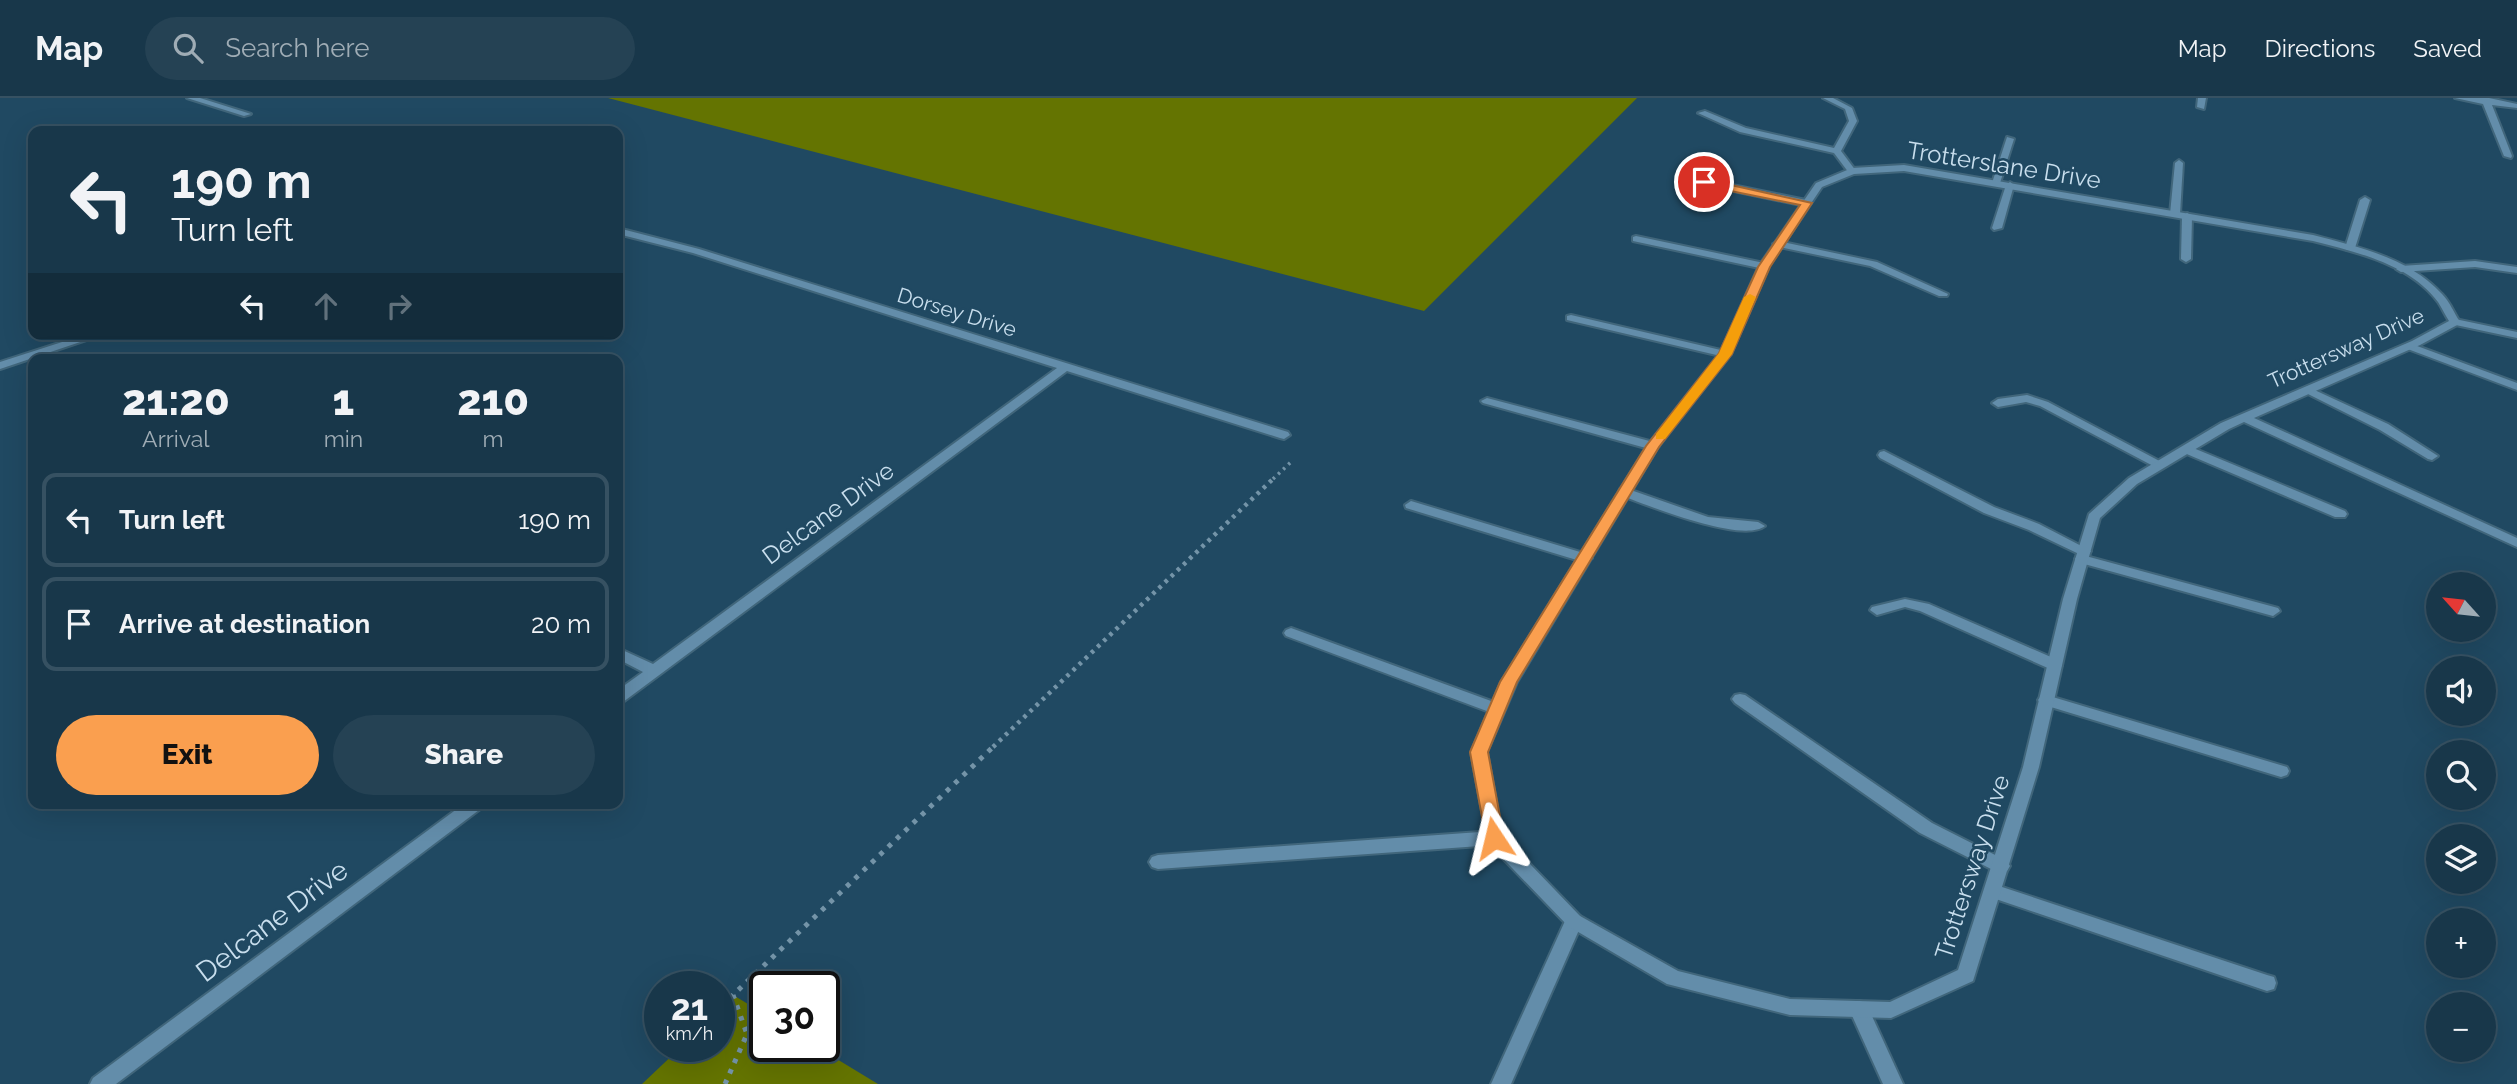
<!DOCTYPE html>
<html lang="en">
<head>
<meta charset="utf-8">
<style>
	:root { --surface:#18374a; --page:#254254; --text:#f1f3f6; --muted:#9facb5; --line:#365162; --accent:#fa9f4f }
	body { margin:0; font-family:Raleway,sans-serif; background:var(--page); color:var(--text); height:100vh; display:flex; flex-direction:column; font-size:26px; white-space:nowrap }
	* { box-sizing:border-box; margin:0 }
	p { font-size:23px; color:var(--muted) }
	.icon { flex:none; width:38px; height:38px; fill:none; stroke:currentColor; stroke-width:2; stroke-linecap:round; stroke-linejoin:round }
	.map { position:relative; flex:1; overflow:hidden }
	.panel { position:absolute; left:28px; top:256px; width:595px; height:455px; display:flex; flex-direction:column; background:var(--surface); border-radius:14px; box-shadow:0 7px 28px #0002,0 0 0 2px var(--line) }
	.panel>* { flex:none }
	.hud { position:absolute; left:28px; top:28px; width:595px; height:214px; border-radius:14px; box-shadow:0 7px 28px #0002,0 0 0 2px var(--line); background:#18374a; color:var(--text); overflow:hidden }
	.needle { width:46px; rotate:297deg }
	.fabs { position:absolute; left:2426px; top:474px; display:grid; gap:14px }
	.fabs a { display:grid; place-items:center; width:70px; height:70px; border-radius:50%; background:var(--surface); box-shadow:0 7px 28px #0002,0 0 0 2px var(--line); font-size:35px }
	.speed { position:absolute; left:644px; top:873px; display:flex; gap:14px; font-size:35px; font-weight:700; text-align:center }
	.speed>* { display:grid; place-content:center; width:91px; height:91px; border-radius:50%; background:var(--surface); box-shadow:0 7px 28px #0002,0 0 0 2px var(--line); line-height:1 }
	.speed small { font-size:18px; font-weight:400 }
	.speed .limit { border:4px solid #111; border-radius:10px; background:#fff; color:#111 }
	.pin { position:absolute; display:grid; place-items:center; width:60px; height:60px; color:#fff; margin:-30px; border:4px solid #fff; border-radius:50%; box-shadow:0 2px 7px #0007 }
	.me { position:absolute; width:77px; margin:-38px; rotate:350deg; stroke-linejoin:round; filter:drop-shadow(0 0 5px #0008) }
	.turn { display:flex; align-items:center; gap:24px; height:147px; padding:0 28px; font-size:32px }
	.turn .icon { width:91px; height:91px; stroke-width:2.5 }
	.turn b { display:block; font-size:49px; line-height:60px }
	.lanes { display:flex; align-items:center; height:66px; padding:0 28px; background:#0003; justify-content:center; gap:35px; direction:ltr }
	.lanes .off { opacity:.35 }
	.eta { display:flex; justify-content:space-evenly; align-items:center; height:119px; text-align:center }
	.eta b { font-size:42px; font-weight:800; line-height:49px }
	.action { display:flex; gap:14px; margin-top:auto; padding:14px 28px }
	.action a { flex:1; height:80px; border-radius:42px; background:var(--accent); color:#111; font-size:28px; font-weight:800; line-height:80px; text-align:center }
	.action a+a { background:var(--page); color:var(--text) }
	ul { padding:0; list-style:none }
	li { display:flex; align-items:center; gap:21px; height:94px; margin:0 14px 10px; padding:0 14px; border:4px solid var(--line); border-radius:14px }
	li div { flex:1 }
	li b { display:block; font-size:26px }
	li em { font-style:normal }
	header { display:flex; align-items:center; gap:42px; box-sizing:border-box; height:98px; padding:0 35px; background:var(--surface); border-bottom:2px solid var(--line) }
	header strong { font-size:33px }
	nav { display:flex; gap:38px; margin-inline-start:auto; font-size:24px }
	.search { width:490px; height:63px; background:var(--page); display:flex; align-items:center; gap:18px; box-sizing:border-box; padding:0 24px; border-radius:38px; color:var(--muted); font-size:26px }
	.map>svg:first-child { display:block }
</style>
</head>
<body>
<header>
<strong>Map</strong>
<div class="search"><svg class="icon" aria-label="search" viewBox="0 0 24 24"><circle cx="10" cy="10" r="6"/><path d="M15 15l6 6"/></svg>Search here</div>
<nav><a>Map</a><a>Directions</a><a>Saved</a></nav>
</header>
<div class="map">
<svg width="2517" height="986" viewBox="0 0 2517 986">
	<rect width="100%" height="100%" fill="#204962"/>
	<g fill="#647401">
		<polygon points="608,0 1637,0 1424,213"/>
		<polygon points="733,897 765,916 765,948 817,949 878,986 642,986 681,949 719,948 719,911"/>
	</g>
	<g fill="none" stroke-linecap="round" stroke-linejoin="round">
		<defs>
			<g id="service">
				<polygon points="1823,0 1833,0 1852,10 1857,23 1841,53 1856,73 1855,75 1849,75 1834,55 1740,34 1698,15 1705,13 1746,30 1834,50 1849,23 1845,11"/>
				<polygon points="2007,39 2014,41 2000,85 1993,87 1992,85"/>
				<polygon points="2179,62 2183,65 2180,116 2175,119 2170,116 2175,65"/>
				<polygon points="1679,76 1806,102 1811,105 1806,108 1676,81 1676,77"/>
				<polygon points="2010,84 2014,87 2002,130 1994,132 1992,130 2006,87"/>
				<polygon points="2365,99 2370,102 2355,150 2347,152 2345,150 2360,102"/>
				<polygon points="2187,115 2192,118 2191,161 2186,164 2181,161 2182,118"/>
				<polygon points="1636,138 1764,165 1769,168 1764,171 1633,143 1633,139"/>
				<polygon points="1778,143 1877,164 1948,196 1947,198 1939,198 1870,168 1775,148 1773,146"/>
				<polygon points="2475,163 2517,169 2517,175 2475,169 2401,174 2396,171 2401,168"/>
				<polygon points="1571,217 1725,253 1731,256 1725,259 1567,222 1567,218"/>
				<polygon points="2455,221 2517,234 2517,240 2451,226 2451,222"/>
				<polygon points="2409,245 2517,285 2517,292 2405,250 2404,248"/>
				<polygon points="2308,289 2388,326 2438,358 2432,362 2428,361 2380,332 2304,294 2304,290"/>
				<polygon points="2027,297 2048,304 2167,367 2161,371 2157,370 2040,308 2026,304 1998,309 1992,305 1998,301"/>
				<polygon points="1487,300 1657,345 1659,348 1653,352 1483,305 1481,303"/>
				<polygon points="2186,347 2345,413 2347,416 2345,419 2335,419 2182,354 2180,351"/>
				<polygon points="1884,353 1994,409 2039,426 2091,453 2089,456 2079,456 2029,432 1984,415 1880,360 1878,357 1880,354"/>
				<path d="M1625,390L1708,419L1758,424L1765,428C1742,446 1647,407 1620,397L1619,394L1620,391Z"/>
				<polygon points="1411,403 1590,457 1592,460 1585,464 1580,463 1406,410 1405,407"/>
				<polygon points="2082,457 2278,510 2280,513 2273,518 2077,464 2075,461 2077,458"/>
				<polygon points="1905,501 1929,506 2060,563 2062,567 2060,571 2050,571 1920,513 1905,509 1877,517 1870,512 1872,509"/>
				<polygon points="1291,530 1502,607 1505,611 1502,615 1492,615 1286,538 1284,535 1286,532"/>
				<polygon points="1740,596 1745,597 1932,725 2007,763 2010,768 2007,773 2001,775 1995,773 1920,735 1735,605 1732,601 1735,597"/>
				<polygon points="2046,597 2287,669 2289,673 2287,677 2281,679 2041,606 2038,602 2041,598"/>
				<polygon points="1494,733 1500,735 1503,740 1500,745 1494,747 1158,771 1152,769 1149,764 1152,759 1158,757"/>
				<polygon points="1993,786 2267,877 2274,879 2276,885 2274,891 2267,893 1987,798 1984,793 1987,788"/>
				<polygon points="1574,816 1580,818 1583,823 1511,986 1491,986 1565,823 1568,818"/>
				<polygon points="1859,903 1866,905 1903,986 1883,986 1849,911 1852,905"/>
			</g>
			<g id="minor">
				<polygon points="187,0 200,0 251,16 244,18"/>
				<polygon points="2198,0 2206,0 2204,11 2197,9"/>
				<polygon points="2455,0 2489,0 2517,6 2517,10 2492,7 2512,58 2511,60 2504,58 2483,6"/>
				<path d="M1904,67L2313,137C2359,149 2409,160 2442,196C2450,204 2454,215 2460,224L2459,226L2420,247L2254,320L2517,440V449L2244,324L2229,331L2137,386L2100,420L2077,501L2039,669L1973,883L1891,920L1790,917L1667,886L1568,828L1488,745L1471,654L1501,584L1647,348L1720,255L1759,168L1816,85L1852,70ZM1904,73L2313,143C2356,154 2410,166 2438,204C2442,210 2445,217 2449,223L2412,243L2221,325L2129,380L2089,416L2063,501L2023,669L1958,872L1890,904L1790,901L1678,873L1580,818L1502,737L1487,654L1517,584L1658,349L1731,256L1769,168L1822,89L1854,76Z"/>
				<polygon points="618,130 699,151 1288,334 1290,337 1284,341 1280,340 1067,273 623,604 618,605 618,592 643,574 618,561 618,550 653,566 1057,270 693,155 618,136"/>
				<polygon points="87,236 104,236 0,271 0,264"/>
				<polygon points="465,705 485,705 483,709 116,986 90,986 93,980"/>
			</g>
		</defs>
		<use href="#service" stroke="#41667b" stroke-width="4"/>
		<use href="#minor" stroke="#41667b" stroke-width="4"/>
		<polyline stroke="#7494a8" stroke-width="3.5" stroke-dasharray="2.5 4.5" stroke-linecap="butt" points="1273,381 1291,364"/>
		<polyline stroke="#7494a8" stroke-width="4.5" stroke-dasharray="3.5 5" stroke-linecap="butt" points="993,649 1275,379"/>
		<polyline stroke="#7494a8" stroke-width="5" stroke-dasharray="4.5 7" stroke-linecap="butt" points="725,986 747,936 733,897 995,647"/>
		<use href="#service" fill="#638daa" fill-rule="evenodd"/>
		<use href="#minor" fill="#638daa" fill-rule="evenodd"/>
	</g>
	<polygon fill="#fa9f4f" stroke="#a26733" stroke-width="2" points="1704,81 1812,105 1770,169 1732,256 1659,349 1517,584 1488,654 1504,740 1501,746 1494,748 1487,746 1470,654 1500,584 1646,348 1719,255 1758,169 1800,107 1701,87 1701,82"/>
	<polygon fill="#f59e0b" points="1750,196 1756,199 1732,256 1665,341 1656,341 1656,336 1719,255 1744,199"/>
	<g text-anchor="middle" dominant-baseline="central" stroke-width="5" stroke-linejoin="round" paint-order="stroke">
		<g font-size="21" fill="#c8deed" stroke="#204962">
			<text transform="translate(957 214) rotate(17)">Dorsey Drive</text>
			<text transform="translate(2346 250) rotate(-24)">Trottersway Drive</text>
		</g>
		<g font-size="24" fill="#c8deed" stroke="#204962">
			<text transform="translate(2004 67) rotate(9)">Trotterslane Drive</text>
			<text transform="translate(828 415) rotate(-36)">Delcane Drive</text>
			<text transform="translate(1972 769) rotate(-72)">Trottersway Drive</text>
		</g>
		<g font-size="28" fill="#c8deed" stroke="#204962">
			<text transform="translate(272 823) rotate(-37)">Delcane Drive</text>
		</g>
	</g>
</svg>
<div class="fabs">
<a><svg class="needle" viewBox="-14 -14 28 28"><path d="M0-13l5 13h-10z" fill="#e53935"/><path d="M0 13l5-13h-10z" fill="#9facb5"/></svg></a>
<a><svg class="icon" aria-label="sound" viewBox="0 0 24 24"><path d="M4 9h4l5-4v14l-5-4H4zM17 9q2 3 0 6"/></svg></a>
<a><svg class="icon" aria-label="search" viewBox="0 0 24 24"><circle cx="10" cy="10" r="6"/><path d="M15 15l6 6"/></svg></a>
<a><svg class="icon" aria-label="layers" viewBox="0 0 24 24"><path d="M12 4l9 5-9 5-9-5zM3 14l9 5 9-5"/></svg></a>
<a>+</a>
<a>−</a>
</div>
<div class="speed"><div>21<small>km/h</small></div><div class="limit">30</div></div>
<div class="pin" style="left:1704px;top:84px;background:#d93025"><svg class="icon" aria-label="arrive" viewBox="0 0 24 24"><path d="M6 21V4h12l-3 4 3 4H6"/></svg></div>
<svg class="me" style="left:1494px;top:740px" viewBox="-20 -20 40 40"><path d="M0-17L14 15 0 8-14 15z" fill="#fa9f4f" stroke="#fff" stroke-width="4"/></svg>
<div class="hud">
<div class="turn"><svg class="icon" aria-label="left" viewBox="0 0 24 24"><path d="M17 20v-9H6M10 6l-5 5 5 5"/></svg><div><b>190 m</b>Turn left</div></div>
<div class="lanes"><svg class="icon" aria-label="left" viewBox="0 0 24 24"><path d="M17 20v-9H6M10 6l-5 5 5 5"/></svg><svg class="icon off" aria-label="ahead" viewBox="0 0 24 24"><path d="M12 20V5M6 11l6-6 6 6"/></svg><svg class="icon off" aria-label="right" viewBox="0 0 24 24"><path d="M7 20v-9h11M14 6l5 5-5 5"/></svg></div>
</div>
<section class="panel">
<div class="eta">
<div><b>21:20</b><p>Arrival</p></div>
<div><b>1</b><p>min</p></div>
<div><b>210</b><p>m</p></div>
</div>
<ul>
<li><svg class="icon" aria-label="left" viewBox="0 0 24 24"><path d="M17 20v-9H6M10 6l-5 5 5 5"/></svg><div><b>Turn left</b></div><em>190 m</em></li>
<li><svg class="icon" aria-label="arrive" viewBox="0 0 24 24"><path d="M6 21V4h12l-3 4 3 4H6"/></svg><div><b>Arrive at destination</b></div><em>20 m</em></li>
</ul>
<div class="action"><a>Exit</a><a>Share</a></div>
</section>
</div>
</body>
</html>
